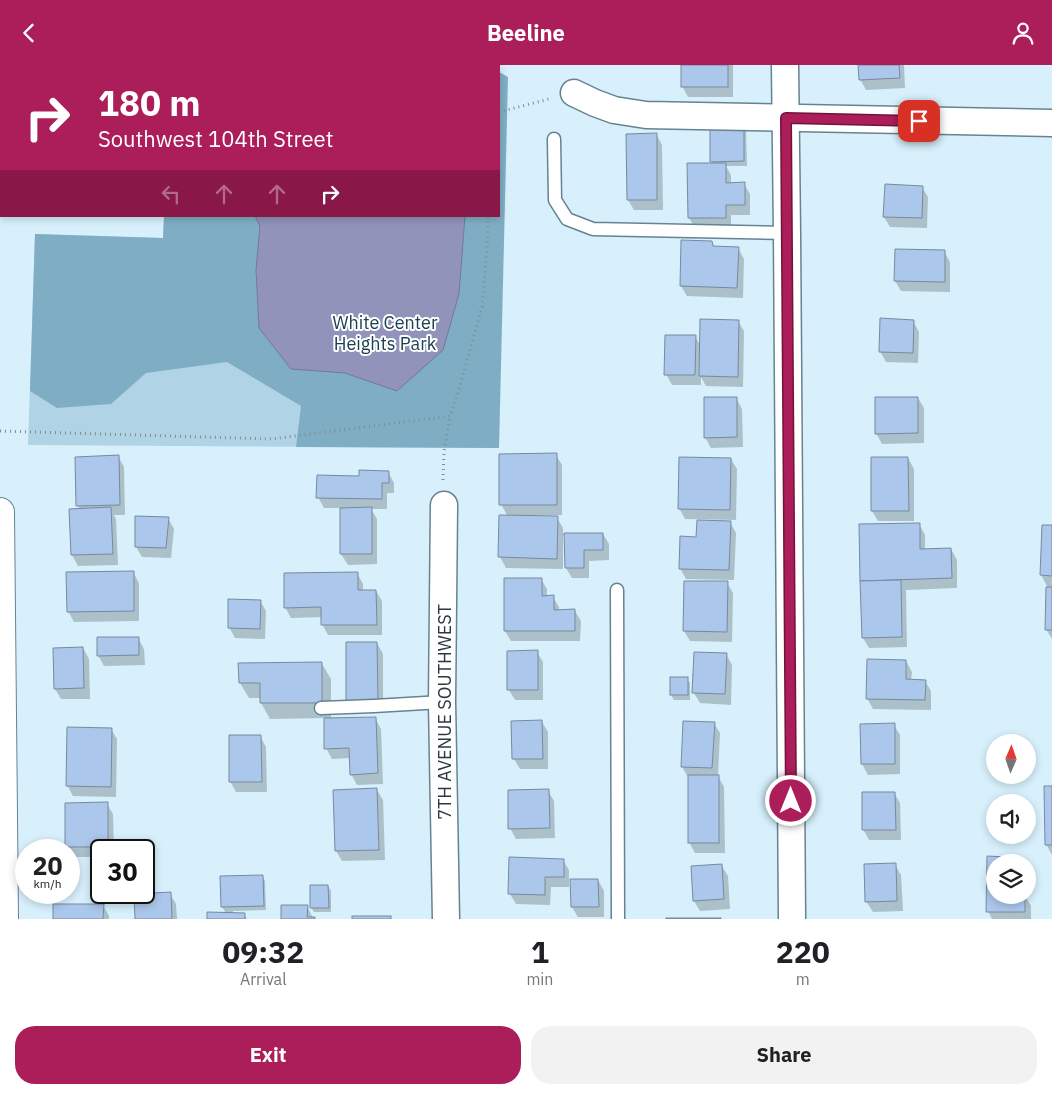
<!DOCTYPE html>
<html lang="en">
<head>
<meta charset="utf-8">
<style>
	:root { --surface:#fff; --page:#f2f2f2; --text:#202124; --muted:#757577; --accent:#ac1e5a }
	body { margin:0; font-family:"IBM Plex Sans",sans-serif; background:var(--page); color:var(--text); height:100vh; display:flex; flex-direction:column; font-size:19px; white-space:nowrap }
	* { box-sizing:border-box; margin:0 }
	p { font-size:16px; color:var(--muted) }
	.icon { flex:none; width:28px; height:28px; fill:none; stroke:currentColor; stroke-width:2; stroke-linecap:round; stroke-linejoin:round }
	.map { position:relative; height:854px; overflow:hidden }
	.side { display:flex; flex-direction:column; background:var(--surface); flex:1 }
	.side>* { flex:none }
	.top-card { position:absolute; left:0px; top:0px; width:500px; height:152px; box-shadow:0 2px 8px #0003; background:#ac1e5a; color:#fff; overflow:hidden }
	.needle { width:32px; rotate:2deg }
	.controls { position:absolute; left:986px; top:669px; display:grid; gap:10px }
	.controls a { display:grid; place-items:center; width:50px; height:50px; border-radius:50%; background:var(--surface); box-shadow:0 2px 8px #0003; font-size:25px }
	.speed { position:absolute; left:15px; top:774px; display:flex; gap:10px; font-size:25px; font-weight:700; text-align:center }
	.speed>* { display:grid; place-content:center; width:65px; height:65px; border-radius:50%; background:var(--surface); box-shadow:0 2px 8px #0003; line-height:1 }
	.speed small { font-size:12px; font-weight:400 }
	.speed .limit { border:2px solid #111; border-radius:8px; background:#fff; color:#111 }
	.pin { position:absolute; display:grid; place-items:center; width:42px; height:42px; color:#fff; margin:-21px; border-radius:10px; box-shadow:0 2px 8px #0006 }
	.me { position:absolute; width:55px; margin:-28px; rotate:0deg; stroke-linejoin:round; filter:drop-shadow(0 0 4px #0008) }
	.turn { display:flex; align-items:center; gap:18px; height:105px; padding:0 15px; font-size:22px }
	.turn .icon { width:65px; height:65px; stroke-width:2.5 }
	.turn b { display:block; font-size:35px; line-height:42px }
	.lanes { display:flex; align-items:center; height:48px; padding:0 15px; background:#0003; justify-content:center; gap:25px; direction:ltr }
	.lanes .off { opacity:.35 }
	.eta { display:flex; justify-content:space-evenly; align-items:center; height:85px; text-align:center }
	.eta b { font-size:30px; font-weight:700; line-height:35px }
	.action { display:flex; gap:10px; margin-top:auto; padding:10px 15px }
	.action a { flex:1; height:58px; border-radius:20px; background:var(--accent); color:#fff; font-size:20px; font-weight:700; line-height:58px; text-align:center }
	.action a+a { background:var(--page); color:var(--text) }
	header { display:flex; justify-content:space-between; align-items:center; height:65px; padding:0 15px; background:var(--accent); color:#fff; font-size:22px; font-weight:700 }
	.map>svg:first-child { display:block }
</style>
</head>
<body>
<header><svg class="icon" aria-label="back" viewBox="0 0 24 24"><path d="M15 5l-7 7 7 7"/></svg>Beeline<svg class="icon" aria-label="person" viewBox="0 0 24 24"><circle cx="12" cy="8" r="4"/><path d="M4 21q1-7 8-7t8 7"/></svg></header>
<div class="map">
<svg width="1052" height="854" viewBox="0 0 1052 854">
	<rect width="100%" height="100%" fill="#d7f0fc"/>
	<polygon fill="#b0d4e6" points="499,7 499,383 28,380 35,169 163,173 164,151 499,151"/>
	<g fill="#7faec4">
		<rect x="34" y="0" width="330" height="1"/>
		<polygon points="499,7 508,12 499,383 296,382 301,341 227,297 146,308 111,339 57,343 30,326 35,169 163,173 164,151 255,151 260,161 256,205 259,263 291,304 345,308 398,326 459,229 465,151 499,151"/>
	</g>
	<polygon fill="#9193bb" stroke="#737896" points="255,151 465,151 459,229 443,285 397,326 345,308 291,304 259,263 256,205 260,161"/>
	<g fill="#0003">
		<polygon points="682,0 733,0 733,32 688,32 682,21"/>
		<polygon points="859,0 904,0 905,23 866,25 860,14"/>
		<polygon points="711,60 746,65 747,101 726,101 731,110 731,119 744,119 750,129 750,150 731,150 731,163 695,163 689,153 713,99 711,96"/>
		<polygon points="656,69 662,80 663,145 634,145 628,135"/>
		<polygon points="922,122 928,132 927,163 890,162 884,152"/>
		<polygon points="712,177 715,183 738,183 744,194 743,233 687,231 681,221"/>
		<polygon points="944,186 950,197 950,227 901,226 895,216"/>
		<polygon points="738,256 744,266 743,322 706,321 701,312 701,320 672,320 666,309 695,272 701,281"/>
		<polygon points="913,256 919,267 918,298 886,297 880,286"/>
		<polygon points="736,333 742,344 743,382 711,383 705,372"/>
		<polygon points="918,333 924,343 924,378 882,379 876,368"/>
		<polygon points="556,390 562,400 562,450 534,450 534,452 557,453 563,463 563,469 603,469 609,479 609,495 589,496 589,513 572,513 566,503 566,470 563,470 563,504 506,503 500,492 500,452 508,452 501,439"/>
		<polygon points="118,391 124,402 125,450 114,450 116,454 118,500 78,501 72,490 70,445 80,444 78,441"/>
		<polygon points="908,393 914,404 914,456 878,456 872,446"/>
		<polygon points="731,394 737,404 736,455 685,454 679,443"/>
		<polygon points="388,407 394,418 394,428 387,428 387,444 371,444 377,454 377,499 348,500 341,489 341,443 324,443 318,432 360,412"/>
		<polygon points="168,453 174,464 171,493 142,492 136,482"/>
		<polygon points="730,457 736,468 734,515 686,514 680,503 698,473"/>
		<polygon points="919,459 925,470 925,485 951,484 957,495 957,523 906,525 907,582 869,583 863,573 860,461"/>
		<polygon points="1043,461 1052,461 1052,574 1046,564 1048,523 1041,510"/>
		<polygon points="133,507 139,518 139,556 74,557 68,546"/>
		<polygon points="357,508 363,519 363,526 376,526 382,536 382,570 328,570 322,559 322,552 291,553 285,542"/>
		<polygon points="541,514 547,524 547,532 553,532 559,542 559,546 575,546 581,556 580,576 511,576 505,566"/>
		<polygon points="727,518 733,528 732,577 690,576 684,566"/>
		<polygon points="260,536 266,546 265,574 235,573 229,562"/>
		<polygon points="138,573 144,584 145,600 104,601 98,590"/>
		<polygon points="377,578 383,589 383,646 353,646"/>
		<polygon points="83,583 89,594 90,634 61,634 55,624"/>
		<polygon points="537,587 543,597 543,635 515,635 509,625"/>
		<polygon points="726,589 732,600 731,640 700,638 694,628"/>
		<polygon points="906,596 912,607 911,616 925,616 931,626 931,645 873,644 867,633"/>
		<polygon points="322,599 331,614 331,655 375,653 381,664 383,719 357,720 351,709 350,693 332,694 326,683 325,653 270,654 261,638 261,633 249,633 240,618"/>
		<polygon points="687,614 690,618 690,635 674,635 671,630"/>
		<polygon points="542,657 548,667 548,704 520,704 514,694"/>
		<polygon points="714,658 720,668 718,711 724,722 725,788 695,788 689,777 688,712 682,702"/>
		<polygon points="862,660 894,660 900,670 900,709 868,710 862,699"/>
		<polygon points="111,664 117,674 116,732 73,731 67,720"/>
		<polygon points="260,671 266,682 267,727 236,727 230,716"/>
		<polygon points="1052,722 1052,790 1046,779"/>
		<polygon points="377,725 383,735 385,795 342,796 336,786 334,726"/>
		<polygon points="548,726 554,736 555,773 516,774 510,763"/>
		<polygon points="894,728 900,738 901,775 869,775 863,764"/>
		<polygon points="107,739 113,749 114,785 101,785 101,792 72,792 66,782"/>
		<polygon points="989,792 1006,793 1009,798 995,798 995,830 1025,830 1031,841 1031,854 992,854 988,846"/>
		<polygon points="563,795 569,805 569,822 551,822 550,840 516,839 510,829"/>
		<polygon points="895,800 901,810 903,846 873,847 866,836"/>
		<polygon points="722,801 728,811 730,844 700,846 694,836"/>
		<polygon points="262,811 265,816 266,845 233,846 233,849 244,849 247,854 209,854 226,848 222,842"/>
		<polygon points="598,815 604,826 604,852 578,852 572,842"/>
		<polygon points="328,821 331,826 331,847 314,847 311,842"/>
		<polygon points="170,829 176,839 177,854 136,854"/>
		<polygon points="103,840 109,851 109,854 54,854"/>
		<polygon points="307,841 313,853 315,854 282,854"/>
	</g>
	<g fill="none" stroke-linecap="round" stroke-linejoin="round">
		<polyline stroke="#737896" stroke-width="8" points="302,0 304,1"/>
	</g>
	<g fill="#abc7eb" stroke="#78899f">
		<rect x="681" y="0" width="47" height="22"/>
		<polygon points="858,0 899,0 900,13 859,15"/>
		<polygon points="710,58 744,58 744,96 710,97"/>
		<polygon points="657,68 657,135 627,135 626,69"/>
		<polygon points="687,98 726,98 726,118 745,117 745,140 726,140 726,153 688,153"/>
		<polygon points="885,119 923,121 922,153 883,152"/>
		<polygon points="681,175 712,176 713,181 739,182 737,223 680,221"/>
		<polygon points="895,184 945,185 945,217 894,216"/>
		<polygon points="880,253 914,255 913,288 879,287"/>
		<polygon points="700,254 739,255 738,312 699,311"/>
		<polygon points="665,270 696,270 695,310 664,310"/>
		<polygon points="704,332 737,332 737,372 704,373"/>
		<polygon points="875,332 918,332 918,368 875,369"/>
		<polygon points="557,388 557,440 499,440 499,389"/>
		<polygon points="119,390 120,440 76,441 75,392"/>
		<polygon points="679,392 731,393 730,445 678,444"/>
		<polygon points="871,392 908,392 909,446 871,446"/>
		<polygon points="359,405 389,406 389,418 382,418 382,434 316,433 317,410 359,411"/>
		<polygon points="111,442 113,489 71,490 69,444"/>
		<polygon points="372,442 372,489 340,489 340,443"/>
		<polygon points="499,450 558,451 557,494 498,492"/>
		<polygon points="135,451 169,452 166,483 135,482"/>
		<polygon points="697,455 731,456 729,505 679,504 680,471 696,472"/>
		<polygon points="920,458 920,484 951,483 952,513 860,516 859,459"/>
		<polygon points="1042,460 1052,460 1052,511 1040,510"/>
		<polygon points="564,468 603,468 603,485 584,485 584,503 565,503"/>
		<polygon points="134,506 134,546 67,547 66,507"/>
		<polygon points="358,507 358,525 376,525 377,560 321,560 321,542 284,543 284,508"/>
		<polygon points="504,513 542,513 542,531 554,530 554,545 575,544 575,566 504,566"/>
		<polygon points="901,515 902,572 862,573 860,516"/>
		<polygon points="684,516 728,516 727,567 683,566"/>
		<polygon points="1046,522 1052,522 1052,565 1045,565"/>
		<polygon points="228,534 261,535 260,564 228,563"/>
		<polygon points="97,572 139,572 139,590 97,591"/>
		<polygon points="346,577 377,577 378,636 346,636"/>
		<polygon points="83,582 84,623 54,624 53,583"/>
		<polygon points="538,585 538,625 507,625 507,586"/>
		<polygon points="694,587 727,588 725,629 692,628"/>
		<polygon points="867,594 906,595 906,614 926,615 925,635 866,634"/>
		<polygon points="322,597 322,638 260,638 260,618 239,618 238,598"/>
		<rect x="670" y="612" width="18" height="18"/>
		<polygon points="376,652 378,708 350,710 349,683 324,684 324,653"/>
		<polygon points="542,655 543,694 512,694 511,656"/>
		<polygon points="683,656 715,657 712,703 681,702"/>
		<polygon points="895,658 895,699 861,699 860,659"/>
		<polygon points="67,662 112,663 111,722 66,721"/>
		<polygon points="229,670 261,670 262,717 229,717"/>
		<rect x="688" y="710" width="31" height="68"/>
		<polygon points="1044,721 1052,721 1052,780 1045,780"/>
		<polygon points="377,723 379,785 335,786 333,725"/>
		<polygon points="549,724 550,763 508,764 508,725"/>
		<polygon points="862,727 895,727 896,765 862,765"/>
		<polygon points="108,737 108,782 65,782 65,738"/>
		<polygon points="987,791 1007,792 1007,798 995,798 995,830 1025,830 1025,847 986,847"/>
		<polygon points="509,792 564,794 564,812 545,812 545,830 508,829"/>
		<polygon points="896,798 897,836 865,837 864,799"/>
		<polygon points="722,799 724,834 693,836 691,801"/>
		<polygon points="263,810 264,841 221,842 220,811"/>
		<polygon points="570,814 598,814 599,842 571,842"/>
		<polygon points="310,820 328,820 329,843 310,843"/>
		<polygon points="171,827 172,854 135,854 134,829"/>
		<polygon points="53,839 104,839 103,854 53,854"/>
		<polygon points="281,840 308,840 307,852 315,852 315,854 281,854"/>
		<polygon points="207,847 245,848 245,854 207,854"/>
		<rect x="352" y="851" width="39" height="3"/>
		<rect x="666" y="853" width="55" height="1"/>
	</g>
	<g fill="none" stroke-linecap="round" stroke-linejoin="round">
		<defs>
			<g id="lane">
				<polyline points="0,71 1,71"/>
				<polyline points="554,74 555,135 567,154 593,164 787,168"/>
				<polyline points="617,525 618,854"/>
				<polyline points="321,643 374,641 442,637"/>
			</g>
			<g id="street">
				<polyline points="785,0 787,168 792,854"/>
				<polyline points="574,28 595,38 614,45 646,50 1052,58"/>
				<polyline points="444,440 442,637 446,854"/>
			</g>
			<polyline id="secondary" points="0,447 4,854"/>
		</defs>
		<use href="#lane" stroke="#668391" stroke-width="15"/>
		<use href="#street" stroke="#668391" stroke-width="29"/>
		<use href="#secondary" stroke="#668391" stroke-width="30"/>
		<g stroke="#7c8e97" stroke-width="3" stroke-dasharray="1 4" stroke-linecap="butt">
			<polyline points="417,0 418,1"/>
			<polyline points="499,47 549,34"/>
			<polyline points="0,366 272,374 450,351 458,328 482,242 487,184 488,151"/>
			<polyline points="443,415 444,387 450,351"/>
		</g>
		<use href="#lane" stroke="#fff" stroke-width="12"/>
		<use href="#street" stroke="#fff" stroke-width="26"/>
		<use href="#secondary" stroke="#fff" stroke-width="28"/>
	</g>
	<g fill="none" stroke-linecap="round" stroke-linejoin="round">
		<defs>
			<polyline id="route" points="791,736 786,53 919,56"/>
		</defs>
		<use href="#route" stroke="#70143a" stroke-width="12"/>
		<use href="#route" stroke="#ac1e5a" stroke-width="9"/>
	</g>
	<g text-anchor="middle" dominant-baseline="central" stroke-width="4" stroke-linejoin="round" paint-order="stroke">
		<g font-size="18" fill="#184051" stroke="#fff">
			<text x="385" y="257">White Center<tspan x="385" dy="21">Heights Park</tspan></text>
		</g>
		<g font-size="18" fill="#2c383e" stroke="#fff">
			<text transform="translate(444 647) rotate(-90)">7TH AVENUE SOUTHWEST</text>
		</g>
	</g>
</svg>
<div class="controls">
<a><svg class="needle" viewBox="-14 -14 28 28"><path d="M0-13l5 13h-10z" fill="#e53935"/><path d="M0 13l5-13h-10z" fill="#757577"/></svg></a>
<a><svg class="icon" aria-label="sound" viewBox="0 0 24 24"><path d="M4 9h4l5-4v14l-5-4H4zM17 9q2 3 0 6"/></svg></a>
<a><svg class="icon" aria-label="layers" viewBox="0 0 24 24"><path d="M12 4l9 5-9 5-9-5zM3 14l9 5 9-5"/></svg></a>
</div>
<div class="speed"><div>20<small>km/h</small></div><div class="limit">30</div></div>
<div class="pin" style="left:919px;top:56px;background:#d93025"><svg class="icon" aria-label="arrive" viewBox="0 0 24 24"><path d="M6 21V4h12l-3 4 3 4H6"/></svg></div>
<svg class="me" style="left:791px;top:736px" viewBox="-20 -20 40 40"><circle r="17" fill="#ac1e5a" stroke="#fff" stroke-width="3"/><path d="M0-11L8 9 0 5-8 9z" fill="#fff"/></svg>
<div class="top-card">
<div class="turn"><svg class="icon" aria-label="right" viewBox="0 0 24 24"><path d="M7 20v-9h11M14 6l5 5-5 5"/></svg><div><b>180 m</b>Southwest 104th Street</div></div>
<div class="lanes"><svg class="icon off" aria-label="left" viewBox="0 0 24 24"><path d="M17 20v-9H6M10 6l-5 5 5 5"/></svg><svg class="icon off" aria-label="ahead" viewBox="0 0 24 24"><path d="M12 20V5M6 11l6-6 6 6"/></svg><svg class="icon off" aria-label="ahead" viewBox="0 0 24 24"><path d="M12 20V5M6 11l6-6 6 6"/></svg><svg class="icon" aria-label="right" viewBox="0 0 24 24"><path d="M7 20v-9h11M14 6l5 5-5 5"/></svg></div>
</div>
</div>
<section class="side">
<div class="eta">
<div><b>09:32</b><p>Arrival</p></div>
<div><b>1</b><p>min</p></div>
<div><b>220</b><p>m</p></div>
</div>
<div class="action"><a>Exit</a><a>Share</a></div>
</section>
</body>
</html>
